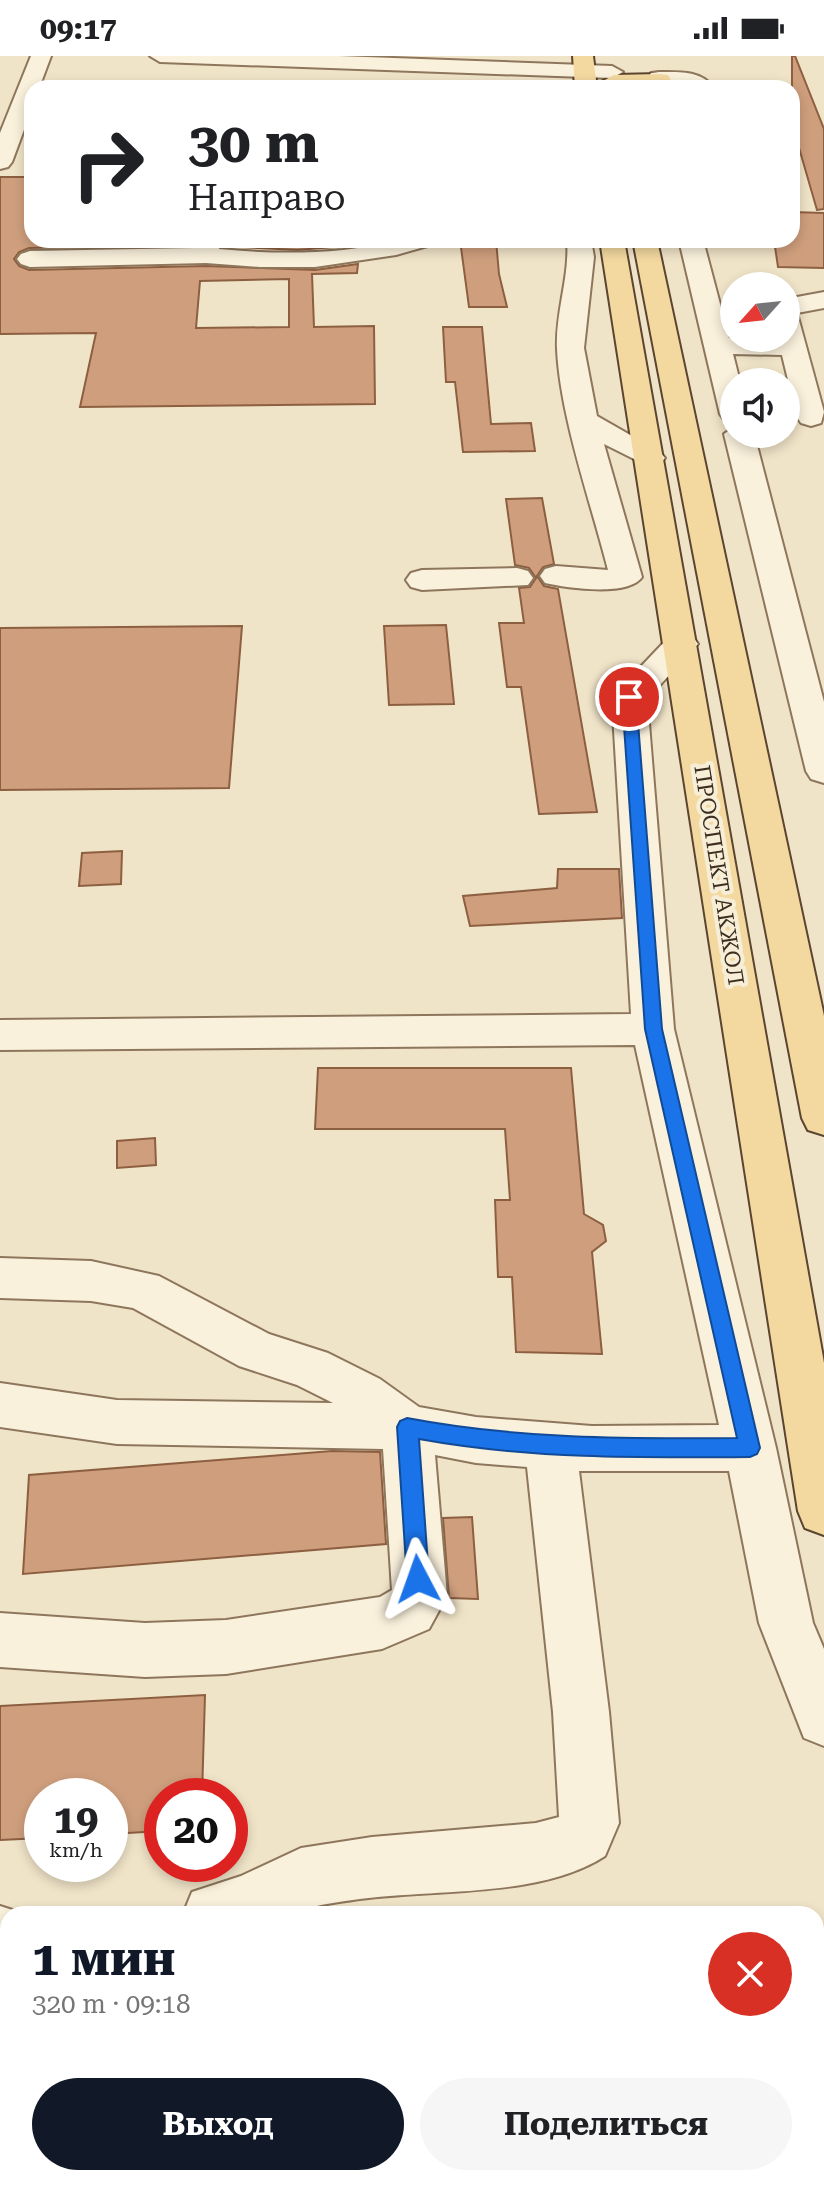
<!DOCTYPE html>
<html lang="ru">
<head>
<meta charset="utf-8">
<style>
	:root { --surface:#fff; --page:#f6f6f6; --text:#202124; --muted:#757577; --accent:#111827 }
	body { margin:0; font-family:"Roboto Serif",serif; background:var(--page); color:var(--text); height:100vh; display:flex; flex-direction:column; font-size:30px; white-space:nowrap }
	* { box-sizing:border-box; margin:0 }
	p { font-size:26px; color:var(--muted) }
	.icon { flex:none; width:44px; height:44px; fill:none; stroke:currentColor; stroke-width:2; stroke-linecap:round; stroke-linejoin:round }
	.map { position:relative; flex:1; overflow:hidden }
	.side { position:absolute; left:0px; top:1850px; width:824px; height:280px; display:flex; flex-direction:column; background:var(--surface); border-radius:24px 24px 0 0; box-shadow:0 4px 12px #0003 }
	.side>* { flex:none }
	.banner { position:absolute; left:24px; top:24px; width:776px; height:168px; border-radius:24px; box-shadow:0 4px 12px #0003; background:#fff; color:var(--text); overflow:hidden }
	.needle { width:52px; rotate:243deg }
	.controls { position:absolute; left:720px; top:216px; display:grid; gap:16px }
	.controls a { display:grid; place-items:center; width:80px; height:80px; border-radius:50%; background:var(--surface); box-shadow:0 4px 12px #0003; font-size:40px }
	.speed { position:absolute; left:24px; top:1722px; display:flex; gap:16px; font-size:40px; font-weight:700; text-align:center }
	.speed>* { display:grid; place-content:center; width:104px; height:104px; border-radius:50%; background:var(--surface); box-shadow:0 4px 12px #0003; line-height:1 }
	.speed small { font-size:20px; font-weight:400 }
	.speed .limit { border:12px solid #d22; background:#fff; color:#111 }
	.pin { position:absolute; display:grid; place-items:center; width:68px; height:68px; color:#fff; margin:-34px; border:4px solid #fff; border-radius:50%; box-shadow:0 2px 8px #0007 }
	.me { position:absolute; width:88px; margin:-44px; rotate:356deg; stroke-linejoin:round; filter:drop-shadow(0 0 6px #0008) }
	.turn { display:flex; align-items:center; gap:28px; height:168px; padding:0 32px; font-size:36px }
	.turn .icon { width:104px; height:104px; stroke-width:2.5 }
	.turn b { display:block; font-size:56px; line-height:68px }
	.round { display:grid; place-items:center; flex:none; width:84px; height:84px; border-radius:42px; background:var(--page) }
	.overview { display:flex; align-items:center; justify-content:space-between; height:136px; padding:0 32px }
	h1 { font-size:48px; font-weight:700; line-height:60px; color:var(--accent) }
	.action { display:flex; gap:16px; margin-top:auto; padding:16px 32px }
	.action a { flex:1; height:92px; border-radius:48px; background:var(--accent); color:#fff; font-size:32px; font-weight:700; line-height:92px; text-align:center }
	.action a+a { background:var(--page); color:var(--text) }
	.status { display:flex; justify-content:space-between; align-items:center; height:56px; padding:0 40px; background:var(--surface); direction:ltr }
	.status svg { height:22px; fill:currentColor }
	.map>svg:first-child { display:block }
</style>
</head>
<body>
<div class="status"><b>09:17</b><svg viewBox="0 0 49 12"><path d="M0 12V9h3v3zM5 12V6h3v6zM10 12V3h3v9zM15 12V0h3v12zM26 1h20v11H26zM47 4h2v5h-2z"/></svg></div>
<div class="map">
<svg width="824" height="2130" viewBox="0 0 824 2130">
	<rect width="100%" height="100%" fill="#f0e4c8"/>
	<g fill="#cf9f7d" stroke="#8d5f41" stroke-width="2" fill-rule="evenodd">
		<polygon points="792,0 795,0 824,73 824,153 817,154 797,85 792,85"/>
		<path d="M0,121H32V184H193L192,189L29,192L19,196L14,203L19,210L29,214L206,210L315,214L358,208L357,217L312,218L314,271L374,270L375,348L80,351L96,277L0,278ZM289,223V271L196,272L200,225Z"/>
		<polygon points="792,156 824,157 824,212 778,211 774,184 792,184"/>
		<polygon points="223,184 358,184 358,189 297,194 222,190"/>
		<polygon points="460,184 496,184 499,218 507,251 469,251"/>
		<polygon points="443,271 482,271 491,368 531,367 535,395 463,396 455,326 446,326"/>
		<polygon points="542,442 554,508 543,511 537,520 544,530 558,533 597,756 539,758 521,631 507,631 499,567 524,567 519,532 530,531 536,522 529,512 515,509 506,443"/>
		<polygon points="446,569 454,648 389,649 384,570"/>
		<polygon points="242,570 229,732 0,734 0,572"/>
		<polygon points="122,795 121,828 79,830 82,797"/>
		<polygon points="558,813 619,813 622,862 470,870 463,840 557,832"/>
		<polygon points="318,1012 571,1012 584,1158 603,1169 606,1185 592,1196 602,1298 516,1296 512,1221 498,1221 495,1144 510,1144 505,1073 315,1073"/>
		<polygon points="155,1082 156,1109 117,1112 117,1085"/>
		<polygon points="332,1395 380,1396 386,1488 23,1518 29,1419"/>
		<polygon points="472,1461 478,1543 449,1542 443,1462"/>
		<polygon points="205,1639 202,1740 162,1740 162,1775 110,1778 110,1740 42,1740 42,1782 0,1784 0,1650"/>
	</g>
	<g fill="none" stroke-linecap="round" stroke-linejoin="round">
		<defs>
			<g id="minor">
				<polygon points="31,0 51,0 39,32 32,32 32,52 12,106 8,111 0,113 0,77"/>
				<polygon points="150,0 339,0 612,10 623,16 612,22 160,6"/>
				<path d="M659,16C679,16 701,14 714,32L651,27L648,22L651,17Z"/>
				<path d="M196,184H220L219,193C260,197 302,198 343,194C374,190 403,184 434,184L431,189L396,199L315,211H260L206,207L30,211L21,208L17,203L21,198L30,195L194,192Z"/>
				<path d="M567,184H591L594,201L584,292L597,360L660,396L665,402L660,408L650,411L604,388L642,521C628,541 567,532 545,527L540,520L545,513L556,510L608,514C591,447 560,360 557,293C555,257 570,221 567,184Z"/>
				<polygon points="679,184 703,184 729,282 786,282 786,243 824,236 824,252 797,257 824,356 821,367 811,370 801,367 797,361 782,299 733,298 740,326 734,326 734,367 724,364 720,358"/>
				<polygon points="734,371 734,378 754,378 824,646 824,727 811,723 806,715 724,378"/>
				<polygon points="517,512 528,515 533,522 528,529 422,534 411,531 406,524 411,517 422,514"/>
				<path d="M681,578L693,581L698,588L647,643L674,973L776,1392L813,1567L824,1593V1690L804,1682L759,1567L729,1415H579L609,1656L619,1767L605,1800C539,1843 431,1832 353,1844C332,1847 312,1849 293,1858H183L192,1836L241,1820L301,1792L372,1781L536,1767L559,1761L553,1656L527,1411L476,1407L435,1399L447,1540L429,1573L382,1593L226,1618L145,1621L0,1611V1557L145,1567L226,1564L380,1541L392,1534L383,1393L117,1388L0,1371V1327L117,1344L333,1347L297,1329L239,1310L133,1252L91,1245L0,1242V1202L91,1205L159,1220L269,1278L328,1297L380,1323L419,1351L476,1361L592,1370L719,1369L635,989L0,994V964L631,958L612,641L669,581Z"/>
				<polygon points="0,1850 25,1858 8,1858 8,1913 0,1912"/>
			</g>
			<g id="major">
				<polygon points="573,0 593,0 597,32 575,32"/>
				<polygon points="660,18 668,19 671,24 668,29 614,31 603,25 614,19"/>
				<polygon points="600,184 624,184 824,1307 824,1479 805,1472 798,1455"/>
				<polygon points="633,184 657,184 824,960 824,1079 808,1074 802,1062"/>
			</g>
		</defs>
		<use href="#minor" stroke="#8d765c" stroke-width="4"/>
		<use href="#major" stroke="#5b4430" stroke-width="4"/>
		<use href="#minor" fill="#faf1dc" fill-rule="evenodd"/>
		<use href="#major" fill="#f3d9a0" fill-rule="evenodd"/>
	</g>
	<path fill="#1a73e8" stroke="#114b97" stroke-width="2" d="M629,637L636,641L662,973L760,1392L757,1398L750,1401C638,1402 529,1403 419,1383L429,1523L426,1530L418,1533L410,1530L407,1523L397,1371L400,1365L407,1362C517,1383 626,1383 737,1382L645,973L622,641Z"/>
	<g text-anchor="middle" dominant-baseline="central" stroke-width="8" stroke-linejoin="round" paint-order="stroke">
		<g font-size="22" fill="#3d2e20" stroke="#f7eed8">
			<text transform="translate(719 819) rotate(81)">ПРОСПЕКТ АКЖОЛ</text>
		</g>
	</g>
</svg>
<div class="controls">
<a><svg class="needle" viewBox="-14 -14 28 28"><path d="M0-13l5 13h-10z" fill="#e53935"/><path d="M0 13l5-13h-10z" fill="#757577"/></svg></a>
<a><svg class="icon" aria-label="sound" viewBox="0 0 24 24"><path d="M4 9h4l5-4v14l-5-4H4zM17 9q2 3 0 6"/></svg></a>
</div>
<div class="speed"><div>19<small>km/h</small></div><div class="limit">20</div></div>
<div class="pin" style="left:629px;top:641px;background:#d93025"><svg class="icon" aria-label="arrive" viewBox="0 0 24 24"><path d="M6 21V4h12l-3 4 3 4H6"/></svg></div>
<svg class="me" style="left:418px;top:1523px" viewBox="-20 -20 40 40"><path d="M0-17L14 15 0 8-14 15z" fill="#1a73e8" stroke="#fff" stroke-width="4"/></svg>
<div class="banner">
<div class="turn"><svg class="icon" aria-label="right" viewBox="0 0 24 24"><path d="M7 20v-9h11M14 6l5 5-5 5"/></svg><div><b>30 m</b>Направо</div></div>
</div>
<section class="side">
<div class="overview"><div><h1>1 мин</h1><p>320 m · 09:18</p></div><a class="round" style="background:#d93025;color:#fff"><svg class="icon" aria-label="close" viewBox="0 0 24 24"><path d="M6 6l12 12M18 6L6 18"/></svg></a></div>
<div class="action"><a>Выход</a><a>Поделиться</a></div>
</section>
</div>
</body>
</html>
